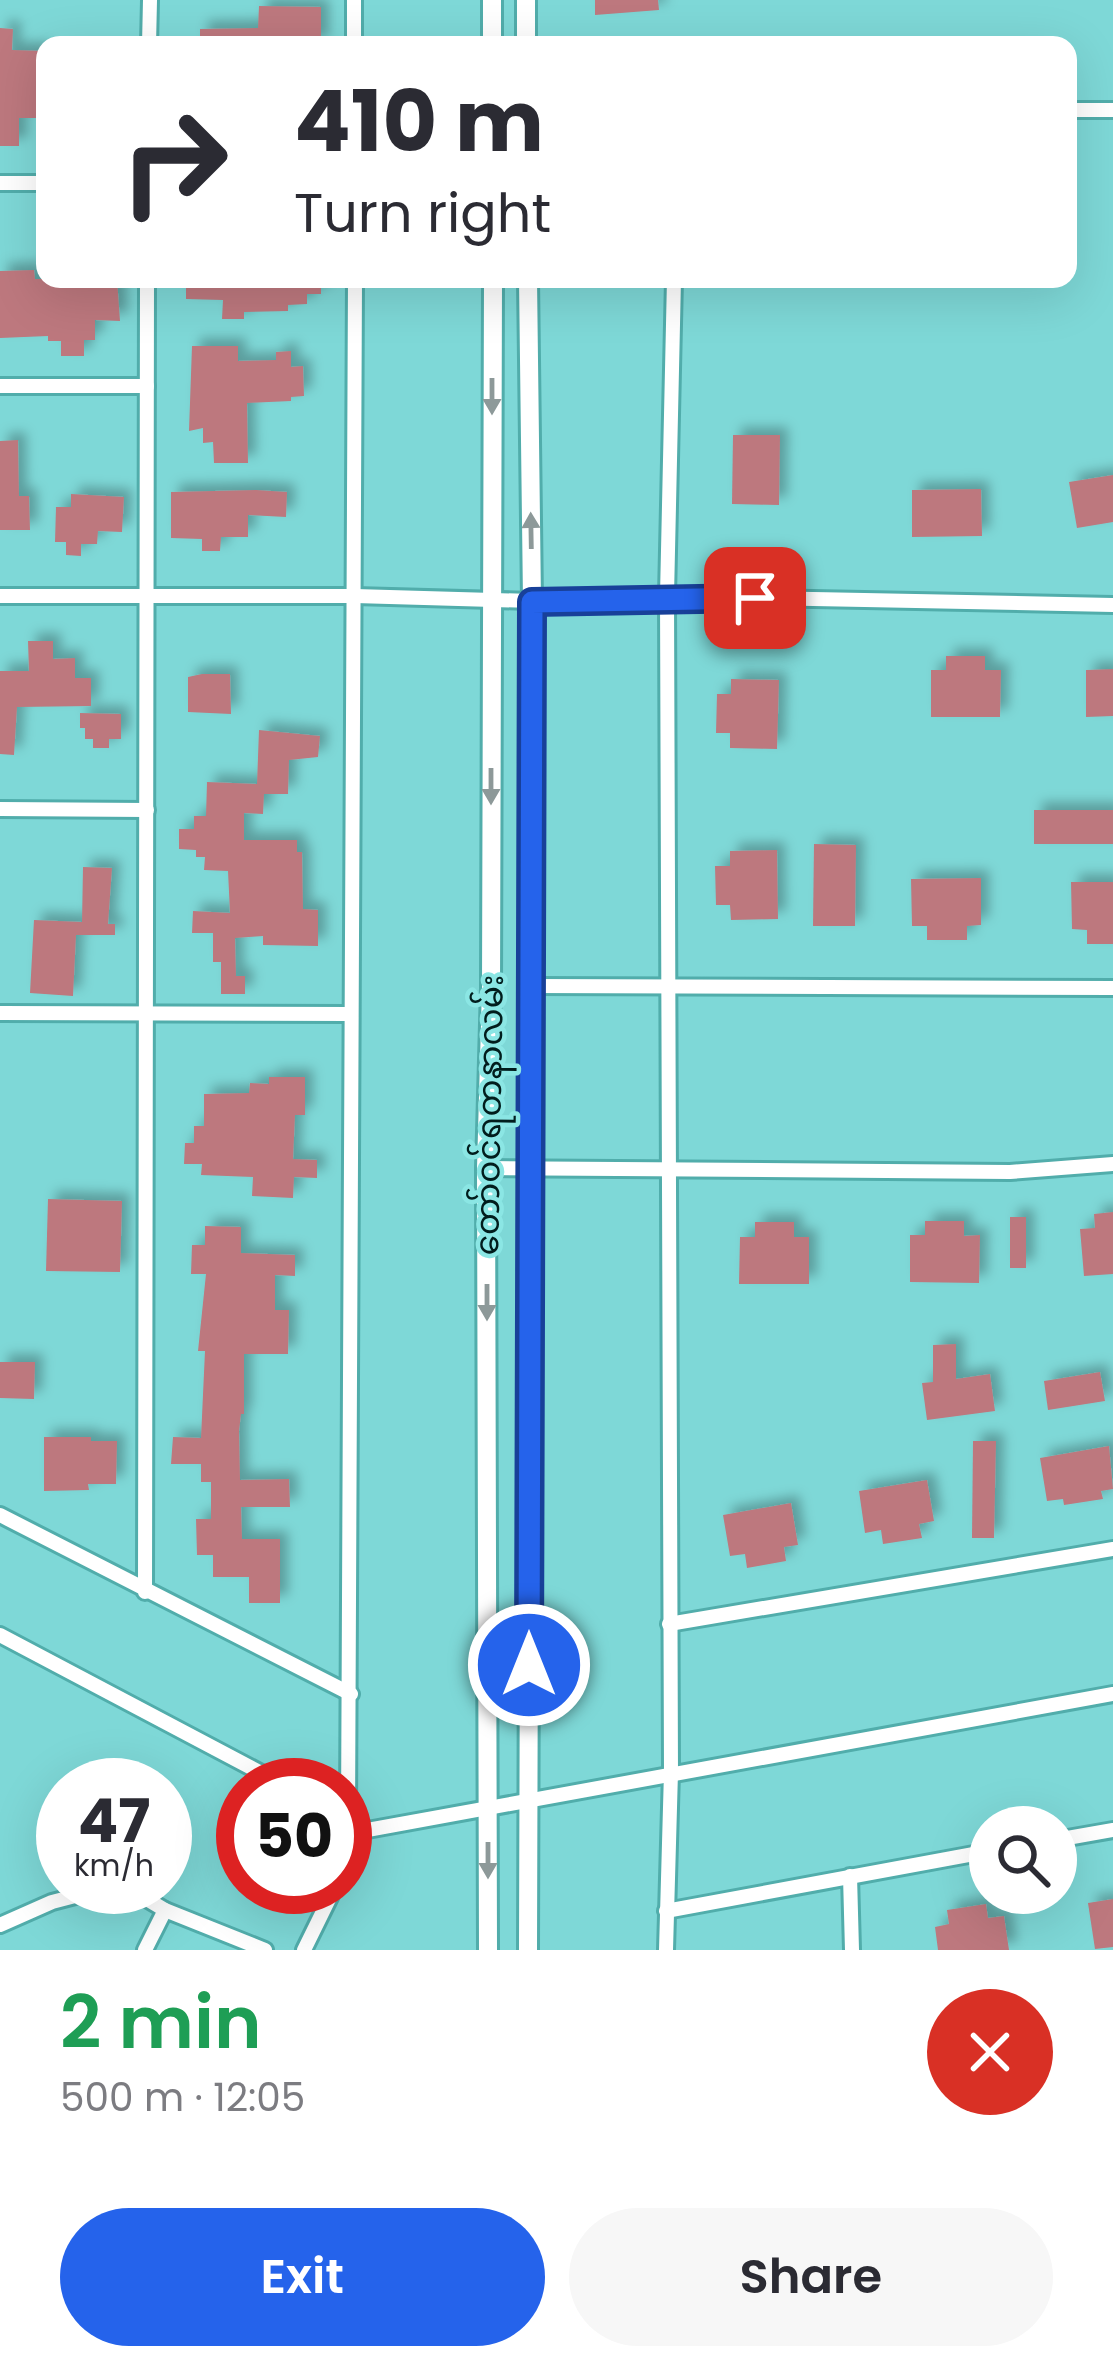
<!DOCTYPE html>
<html lang="en">
<head>
<meta charset="utf-8">
<style>
	:root { --surface:#fff; --page:#f7f7f7; --text:#2b2b33; --muted:#7c7c81; --accent:#2563eb }
	body { margin:0; font-family:Poppins,"Noto Sans Myanmar",sans-serif; background:var(--page); color:var(--text); height:100vh; display:flex; flex-direction:column; font-size:45px; white-space:nowrap }
	* { box-sizing:border-box; margin:0 }
	p { font-size:39px; color:var(--muted) }
	.icon { flex:none; width:66px; height:66px; fill:none; stroke:currentColor; stroke-width:2; stroke-linecap:round; stroke-linejoin:round }
	.map { position:relative; height:1950px; overflow:hidden }
	.side { display:flex; flex-direction:column; background:var(--surface); flex:1 }
	.side>* { flex:none }
	.top-card { position:absolute; left:36px; top:36px; width:1041px; height:252px; border-radius:24px; box-shadow:0 12px 48px #0002; background:#fff; color:var(--text); overflow:hidden }
	.controls { position:absolute; left:969px; top:1806px; display:grid; gap:24px }
	.controls a { display:grid; place-items:center; width:108px; height:108px; border-radius:50%; background:var(--surface); box-shadow:0 12px 48px #0002; font-size:60px }
	.speed { position:absolute; left:36px; top:1758px; display:flex; gap:24px; font-size:60px; font-weight:700; text-align:center }
	.speed>* { display:grid; place-content:center; width:156px; height:156px; border-radius:50%; background:var(--surface); box-shadow:0 12px 48px #0002; line-height:1 }
	.speed small { font-size:30px; font-weight:400 }
	.speed .limit { border:18px solid #d22; background:#fff; color:#111 }
	.pin { position:absolute; display:grid; place-items:center; width:102px; height:102px; color:#fff; margin:-51px; border-radius:24px; box-shadow:0 6px 18px #0006 }
	.me { position:absolute; width:132px; margin:-66px; rotate:0deg; stroke-linejoin:round; filter:drop-shadow(0 0 9px #0008) }
	.turn { display:flex; align-items:center; gap:42px; height:252px; padding:0 60px; font-size:54px }
	.turn .icon { width:156px; height:156px; stroke-width:2.5 }
	.turn b { display:block; font-size:84px; line-height:102px }
	.round { display:grid; place-items:center; flex:none; width:126px; height:126px; border-radius:63px; background:var(--page) }
	.summary { display:flex; align-items:center; justify-content:space-between; height:204px; padding:0 60px }
	h1 { font-size:72px; font-weight:600; line-height:90px; color:#1e9e55 }
	.action { display:flex; gap:24px; margin-top:auto; padding:24px 60px }
	.action a { flex:1; height:138px; border-radius:72px; background:var(--accent); color:#fff; font-size:48px; font-weight:600; line-height:138px; text-align:center }
	.action a+a { background:var(--page); color:var(--text) }
	.map>svg:first-child { display:block }
</style>
</head>
<body>
<div class="map">
<svg width="1113" height="1950" viewBox="0 0 1113 1950">
	<defs>
		<filter id="shadow"><feDropShadow dx="8" dy="-8" stdDeviation="6" flood-color="#0004"/></filter>
	</defs>
	<rect width="100%" height="100%" fill="#7ed8d7"/>
	<g fill="#bd787e" filter="url(#shadow)">
		<polygon points="595,0 658,0 659,10 595,15"/>
		<polygon points="259,6 321,7 321,45 200,45 200,29 258,28"/>
		<polygon points="0,28 13,29 12,50 45,51 44,118 19,118 19,146 0,146"/>
		<polygon points="34,270 35,279 117,279 120,321 95,320 95,340 84,340 84,356 61,356 61,341 48,341 48,336 0,338 0,271"/>
		<polygon points="186,279 321,279 321,294 307,294 307,304 288,305 288,311 244,312 244,319 222,319 223,300 186,299"/>
		<polygon points="192,346 238,346 238,361 276,360 276,352 291,351 291,367 303,366 304,396 291,397 291,401 247,403 248,463 214,463 213,442 203,443 203,428 189,431"/>
		<polygon points="733,435 780,435 779,505 732,504"/>
		<polygon points="18,440 19,496 29,496 30,530 0,530 0,441"/>
		<polygon points="1113,475 1113,522 1077,528 1069,482"/>
		<polygon points="981,489 982,536 912,537 912,490"/>
		<polygon points="256,490 287,492 286,517 248,515 248,537 221,537 220,551 202,551 202,539 171,538 171,492"/>
		<polygon points="71,494 124,497 122,532 98,531 97,544 81,544 81,556 66,555 66,542 55,542 56,507 71,507"/>
		<polygon points="28,641 53,641 53,659 75,658 75,678 91,678 91,706 17,707 14,755 0,754 0,671 29,671"/>
		<polygon points="946,656 985,656 985,670 1001,670 1000,717 931,717 931,670 946,670"/>
		<polygon points="1113,669 1113,716 1086,717 1086,670"/>
		<polygon points="202,674 230,674 231,714 188,712 188,677"/>
		<polygon points="731,679 779,680 777,749 730,748 730,733 716,733 717,694 731,694"/>
		<polygon points="80,713 121,714 121,739 109,739 109,748 93,748 93,739 85,739 85,728 80,728"/>
		<polygon points="259,730 320,736 318,757 289,760 288,794 264,794 263,814 244,813 244,840 297,840 297,852 302,852 303,909 318,910 318,946 263,945 263,936 235,938 236,976 245,976 245,994 221,994 221,962 213,962 213,933 192,933 193,911 230,913 228,871 204,870 205,857 196,857 196,850 179,849 179,829 194,829 194,816 206,816 207,782 257,784"/>
		<rect x="1034" y="810" width="79" height="34"/>
		<polygon points="814,844 856,845 855,926 813,926"/>
		<polygon points="777,850 778,919 731,920 730,905 716,905 715,866 730,866 730,851"/>
		<polygon points="83,867 112,868 108,924 115,924 115,935 76,935 73,996 30,993 34,920 82,922"/>
		<polygon points="981,878 981,925 967,926 967,940 927,940 927,926 912,926 911,879"/>
		<polygon points="1071,882 1113,882 1113,944 1087,944 1087,930 1072,929"/>
		<polygon points="269,1077 305,1077 305,1115 295,1115 293,1159 317,1160 317,1178 294,1177 293,1198 252,1196 253,1177 201,1175 202,1164 184,1164 185,1143 194,1143 194,1126 204,1126 204,1094 249,1093 250,1083 269,1084"/>
		<polygon points="48,1199 122,1201 120,1272 46,1271"/>
		<polygon points="1113,1212 1113,1274 1084,1276 1080,1229 1095,1228 1094,1214"/>
		<rect x="1010" y="1217" width="16" height="51"/>
		<polygon points="925,1221 964,1221 964,1236 980,1235 979,1283 910,1282 910,1235 925,1235"/>
		<polygon points="755,1222 794,1222 794,1237 809,1237 809,1284 739,1284 740,1237 755,1237"/>
		<polygon points="205,1226 241,1227 241,1253 295,1255 295,1276 275,1275 275,1310 289,1310 288,1354 244,1354 244,1414 241,1414 239,1431 240,1480 289,1479 290,1507 241,1507 242,1539 280,1539 280,1603 249,1603 249,1577 213,1577 213,1555 197,1555 196,1519 211,1519 211,1482 201,1482 201,1464 171,1464 173,1437 201,1438 205,1351 198,1351 206,1274 191,1274 192,1245 205,1245"/>
		<polygon points="956,1344 956,1379 990,1374 995,1411 927,1420 922,1383 933,1382 933,1345"/>
		<polygon points="0,1362 35,1362 34,1399 0,1398"/>
		<polygon points="1100,1372 1105,1401 1048,1410 1044,1381"/>
		<polygon points="44,1437 91,1437 91,1441 117,1441 116,1484 88,1484 89,1490 44,1491"/>
		<polygon points="973,1441 996,1441 994,1538 972,1538"/>
		<polygon points="1109,1446 1113,1489 1101,1491 1103,1499 1064,1505 1063,1499 1047,1501 1040,1458"/>
		<polygon points="927,1480 934,1521 919,1524 922,1538 883,1544 881,1530 865,1533 859,1491"/>
		<polygon points="791,1503 798,1545 784,1547 786,1561 747,1568 745,1554 730,1556 723,1515"/>
		<polygon points="1113,1899 1113,1947 1095,1949 1088,1903"/>
		<polygon points="986,1904 988,1918 1004,1916 1009,1950 938,1950 935,1927 949,1924 947,1910"/>
	</g>
	<g fill="none" stroke-linecap="round" stroke-linejoin="round">
		<defs>
			<g id="minor">
				<polyline points="354,0 354,45"/>
				<polyline points="149,45 150,0"/>
				<polyline points="1068,110 1113,110"/>
				<polyline points="0,183 45,183"/>
				<polyline points="0,386 147,386"/>
				<polyline points="0,596 355,596 532,601 667,596 1113,605"/>
				<polyline points="0,809 147,810"/>
				<polyline points="531,986 1113,988"/>
				<polyline points="0,1013 349,1014"/>
				<polyline points="486,1168 1010,1172 1113,1164"/>
				<polyline points="0,1515 351,1694"/>
				<polyline points="145,1592 147,279"/>
				<polyline points="669,1624 1113,1549"/>
				<polyline points="0,1635 284,1785"/>
				<polyline points="348,1819 355,279"/>
				<polyline points="362,1831 1113,1694"/>
				<polyline points="1056,1840 1113,1830"/>
				<polyline points="345,1865 362,1831"/>
				<polyline points="850,1876 852,1950"/>
				<polyline points="666,1911 990,1851"/>
				<polyline points="0,1925 52,1902 102,1889 130,1889 165,1910 265,1950"/>
				<polyline points="145,1950 165,1910"/>
				<polyline points="304,1950 335,1887"/>
				<polyline points="666,1950 671,1772 667,596 674,279"/>
			</g>
			<g id="secondary">
				<polyline points="492,0 492,45"/>
				<polyline points="526,45 526,0"/>
				<polyline points="488,1950 486,1168 491,988 493,279"/>
				<polyline points="528,1950 532,601 528,279"/>
			</g>
		</defs>
		<use href="#minor" stroke="#51adab" stroke-width="20"/>
		<use href="#secondary" stroke="#51adab" stroke-width="24"/>
		<use href="#minor" stroke="#fff" stroke-width="14"/>
		<use href="#secondary" stroke="#fff" stroke-width="18"/>
	</g>
	<defs><path id="oneway-solid" d="M-6-.8H1V-3.2L6.5 0L1 3.2V.8H-6Z" transform="scale(3)"/></defs>
	<g fill="#8d9999">
		<use href="#oneway-solid" transform="translate(492 396) rotate(90)"/>
		<use href="#oneway-solid" transform="translate(531 531) rotate(-91)"/>
		<use href="#oneway-solid" transform="translate(491 786) rotate(90)"/>
		<use href="#oneway-solid" transform="translate(487 1302) rotate(90)"/>
		<use href="#oneway-solid" transform="translate(488 1860) rotate(90)"/>
	</g>
	<g fill="none" stroke-linecap="round" stroke-linejoin="round">
		<defs>
			<polyline id="route" points="529,1665 532,602 755,598"/>
		</defs>
		<use href="#route" stroke="#184099" stroke-width="30"/>
		<use href="#route" stroke="#2563eb" stroke-width="21"/>
	</g>
	<g text-anchor="middle" dominant-baseline="central" stroke-width="9" stroke-linejoin="round" paint-order="stroke">
		<g font-size="33" fill="#011d1d" stroke="#8be6e4">
			<text transform="translate(489 1115) rotate(-89)">တော်ဝင်ရတနာလမ်း</text>
		</g>
	</g>
</svg>
<div class="controls">
<a><svg class="icon" aria-label="search" viewBox="0 0 24 24"><circle cx="10" cy="10" r="6"/><path d="M15 15l6 6"/></svg></a>
</div>
<div class="speed"><div>47<small>km/h</small></div><div class="limit">50</div></div>
<div class="pin" style="left:755px;top:598px;background:#d93025"><svg class="icon" aria-label="arrive" viewBox="0 0 24 24"><path d="M6 21V4h12l-3 4 3 4H6"/></svg></div>
<svg class="me" style="left:529px;top:1665px" viewBox="-20 -20 40 40"><circle r="17" fill="#2563eb" stroke="#fff" stroke-width="3"/><path d="M0-11L8 9 0 5-8 9z" fill="#fff"/></svg>
<div class="top-card">
<div class="turn"><svg class="icon" aria-label="right" viewBox="0 0 24 24"><path d="M7 20v-9h11M14 6l5 5-5 5"/></svg><div><b>410 m</b>Turn right</div></div>
</div>
</div>
<section class="side">
<div class="summary"><div><h1>2 min</h1><p>500 m · 12:05</p></div><a class="round" style="background:#d93025;color:#fff"><svg class="icon" aria-label="close" viewBox="0 0 24 24"><path d="M6 6l12 12M18 6L6 18"/></svg></a></div>
<div class="action"><a>Exit</a><a>Share</a></div>
</section>
</body>
</html>
